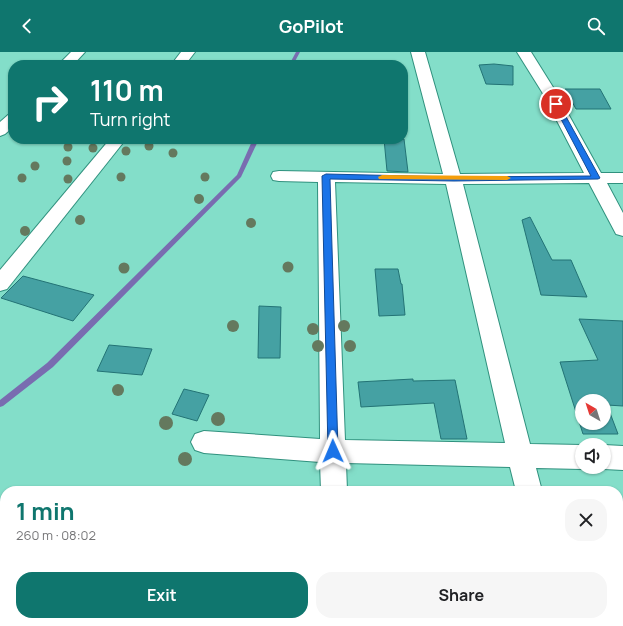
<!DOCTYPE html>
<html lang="en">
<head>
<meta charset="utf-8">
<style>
	:root { --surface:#fff; --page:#f6f6f6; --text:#202124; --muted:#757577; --accent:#0f766e }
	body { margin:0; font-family:Manrope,sans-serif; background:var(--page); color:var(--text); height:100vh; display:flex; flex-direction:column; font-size:15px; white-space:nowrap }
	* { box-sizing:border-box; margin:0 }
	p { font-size:13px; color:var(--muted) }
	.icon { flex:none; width:22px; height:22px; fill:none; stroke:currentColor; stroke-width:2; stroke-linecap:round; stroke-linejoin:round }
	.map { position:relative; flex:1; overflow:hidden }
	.details { position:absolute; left:0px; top:434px; width:623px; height:140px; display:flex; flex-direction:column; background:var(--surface); border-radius:16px 16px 0 0; box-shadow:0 1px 3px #0004 }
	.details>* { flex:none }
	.guide { position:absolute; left:8px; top:8px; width:400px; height:84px; border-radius:16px; box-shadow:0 1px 3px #0004; background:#0f766e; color:#fff; overflow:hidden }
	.needle { width:26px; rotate:321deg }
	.controls { position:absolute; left:575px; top:342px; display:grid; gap:8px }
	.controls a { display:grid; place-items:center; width:36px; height:36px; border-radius:50%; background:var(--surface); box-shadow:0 1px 3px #0004; font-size:20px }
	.pin { position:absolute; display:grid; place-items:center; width:34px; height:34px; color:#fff; margin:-17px; border:2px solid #fff; border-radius:50%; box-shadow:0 1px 4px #0007 }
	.me { position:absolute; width:44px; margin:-22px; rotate:359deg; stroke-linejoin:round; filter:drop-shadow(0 0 3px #0008) }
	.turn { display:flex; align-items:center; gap:14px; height:84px; padding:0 16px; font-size:18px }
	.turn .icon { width:52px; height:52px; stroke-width:2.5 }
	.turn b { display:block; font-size:28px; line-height:34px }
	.round { display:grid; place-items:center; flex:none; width:42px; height:42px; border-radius:16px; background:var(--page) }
	.headline { display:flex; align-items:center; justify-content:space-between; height:68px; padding:0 16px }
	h1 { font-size:24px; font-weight:700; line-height:30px; color:var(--accent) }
	.primary-button { display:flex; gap:8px; margin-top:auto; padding:8px 16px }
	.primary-button a { flex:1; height:46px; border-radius:16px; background:var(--accent); color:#fff; font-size:16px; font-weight:700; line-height:46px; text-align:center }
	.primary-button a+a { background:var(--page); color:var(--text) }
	header { display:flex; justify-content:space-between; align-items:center; height:52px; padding:0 16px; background:var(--accent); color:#fff; font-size:18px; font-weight:700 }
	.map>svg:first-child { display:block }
</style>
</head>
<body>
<header><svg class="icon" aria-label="back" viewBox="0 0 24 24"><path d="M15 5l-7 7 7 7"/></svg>GoPilot<svg class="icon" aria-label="search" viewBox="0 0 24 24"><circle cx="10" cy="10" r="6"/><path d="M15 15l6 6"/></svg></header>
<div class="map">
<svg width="623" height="574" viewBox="0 0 623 574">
	<rect width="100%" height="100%" fill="#83dec9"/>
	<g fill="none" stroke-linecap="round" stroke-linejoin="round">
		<g fill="#796cb0" fill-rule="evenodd">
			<polygon points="296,0 300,0 293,13 289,13"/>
			<polygon points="253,87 259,87 241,125 53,315 3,354 0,355 0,348 47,311 237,123"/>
		</g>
	</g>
	<g fill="#45a1a3" stroke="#237375" fill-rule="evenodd">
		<polygon points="494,12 513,14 513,33 486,32 479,13"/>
		<polygon points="565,37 600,37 611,57 576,57"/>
		<polygon points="384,87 404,87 408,120 387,119"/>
		<polygon points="530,165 552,208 571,208 587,245 541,243 522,168"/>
		<polygon points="375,217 398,217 401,232 402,232 405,263 379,264"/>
		<polygon points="23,224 94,243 73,269 1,246"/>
		<polygon points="259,254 281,255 280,306 258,306"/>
		<path d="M579,267L623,269V354L607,353L618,382H583L560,310L598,308ZM582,349H604V371H582Z"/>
		<polygon points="109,293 152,297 142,323 97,319"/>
		<polygon points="413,327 413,329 455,328 467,387 441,387 434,351 361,355 358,330"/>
		<polygon points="184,337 209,343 197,369 172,362"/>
	</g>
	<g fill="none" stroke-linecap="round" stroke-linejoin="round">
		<defs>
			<g id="minor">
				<polygon points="71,0 85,0 73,13 58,13"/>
				<polygon points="181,0 195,0 185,13 171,13"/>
				<path d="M411,0H425L460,122L584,121L542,40L517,0H531L556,40L601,121H623V131H607L623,161V184L616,182L589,131L463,132L530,392L582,393V415H587L582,417L536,416L542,439H516L510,415L346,411L347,439H321L320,410L204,401L195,398L191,390L195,382L204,379L320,387L318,130L279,129L273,128L271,124L273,120L279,119L443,122ZM335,130L446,132L505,391L345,388Z"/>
				<polygon points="13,61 13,75 5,82 0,84 0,70 8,63"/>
				<polygon points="110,87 126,87 7,237 0,239 0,218"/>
				<polygon points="604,393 623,394 623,418 604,417 599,415 604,415"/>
				<rect x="320" y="569" width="30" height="5"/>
				<polygon points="545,569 575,569 576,574 546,574"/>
			</g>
		</defs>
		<use href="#minor" stroke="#30917e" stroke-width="2"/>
		<use href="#minor" fill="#fff" fill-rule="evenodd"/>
	</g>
	<g fill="#64795e">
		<circle cx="149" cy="94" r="4.5"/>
		<circle cx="68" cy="95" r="4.5"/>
		<circle cx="93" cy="96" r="4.5"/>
		<circle cx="126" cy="99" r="4.5"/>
		<circle cx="173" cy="101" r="4.5"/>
		<circle cx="67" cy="109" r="4.5"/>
		<circle cx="35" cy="114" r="4.5"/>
		<circle cx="121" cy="125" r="4.5"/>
		<circle cx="205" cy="125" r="4.5"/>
		<circle cx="22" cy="126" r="4.5"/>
		<circle cx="68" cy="127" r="4.5"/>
		<circle cx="199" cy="147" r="5"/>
		<circle cx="80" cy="168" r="5"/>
		<circle cx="251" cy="171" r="5"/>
		<circle cx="25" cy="179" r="5"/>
		<circle cx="288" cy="215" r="5.5"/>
		<circle cx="124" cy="216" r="5.5"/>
		<circle cx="233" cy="274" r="6"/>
		<circle cx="344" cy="274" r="6"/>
		<circle cx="313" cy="277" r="6"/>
		<circle cx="318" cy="294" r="6"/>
		<circle cx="350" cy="294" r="6"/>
		<circle cx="118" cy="338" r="6"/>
		<circle cx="218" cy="367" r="7"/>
		<circle cx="166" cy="371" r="7"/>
		<circle cx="185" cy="407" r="7"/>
	</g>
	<polygon fill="#1a73e8" stroke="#114b97" points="554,51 559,52 600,126 598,127 454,129 330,127 338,399 337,403 333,404 329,403 328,399 322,124 326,122 454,125 591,124 553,52"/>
	<polygon fill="#f59e0b" points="382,123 507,124 511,126 507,128 379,127 378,125"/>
</svg>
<div class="controls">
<a><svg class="needle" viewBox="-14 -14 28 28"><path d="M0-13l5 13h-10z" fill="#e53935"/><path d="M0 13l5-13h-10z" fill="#757577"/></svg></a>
<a><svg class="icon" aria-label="sound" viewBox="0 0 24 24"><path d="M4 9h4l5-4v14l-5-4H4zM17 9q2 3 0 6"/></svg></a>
</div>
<div class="pin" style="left:556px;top:52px;background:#d93025"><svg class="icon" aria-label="arrive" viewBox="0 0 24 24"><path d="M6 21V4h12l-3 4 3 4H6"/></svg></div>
<svg class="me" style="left:333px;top:399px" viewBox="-20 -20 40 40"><path d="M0-17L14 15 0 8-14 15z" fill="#1a73e8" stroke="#fff" stroke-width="4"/></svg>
<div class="guide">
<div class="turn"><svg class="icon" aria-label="right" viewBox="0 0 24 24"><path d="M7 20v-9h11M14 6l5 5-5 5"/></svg><div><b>110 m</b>Turn right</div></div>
</div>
<section class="details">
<div class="headline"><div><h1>1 min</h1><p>260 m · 08:02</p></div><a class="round"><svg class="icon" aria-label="close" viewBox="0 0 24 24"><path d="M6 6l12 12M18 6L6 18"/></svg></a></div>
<div class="primary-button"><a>Exit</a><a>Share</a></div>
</section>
</div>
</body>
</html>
